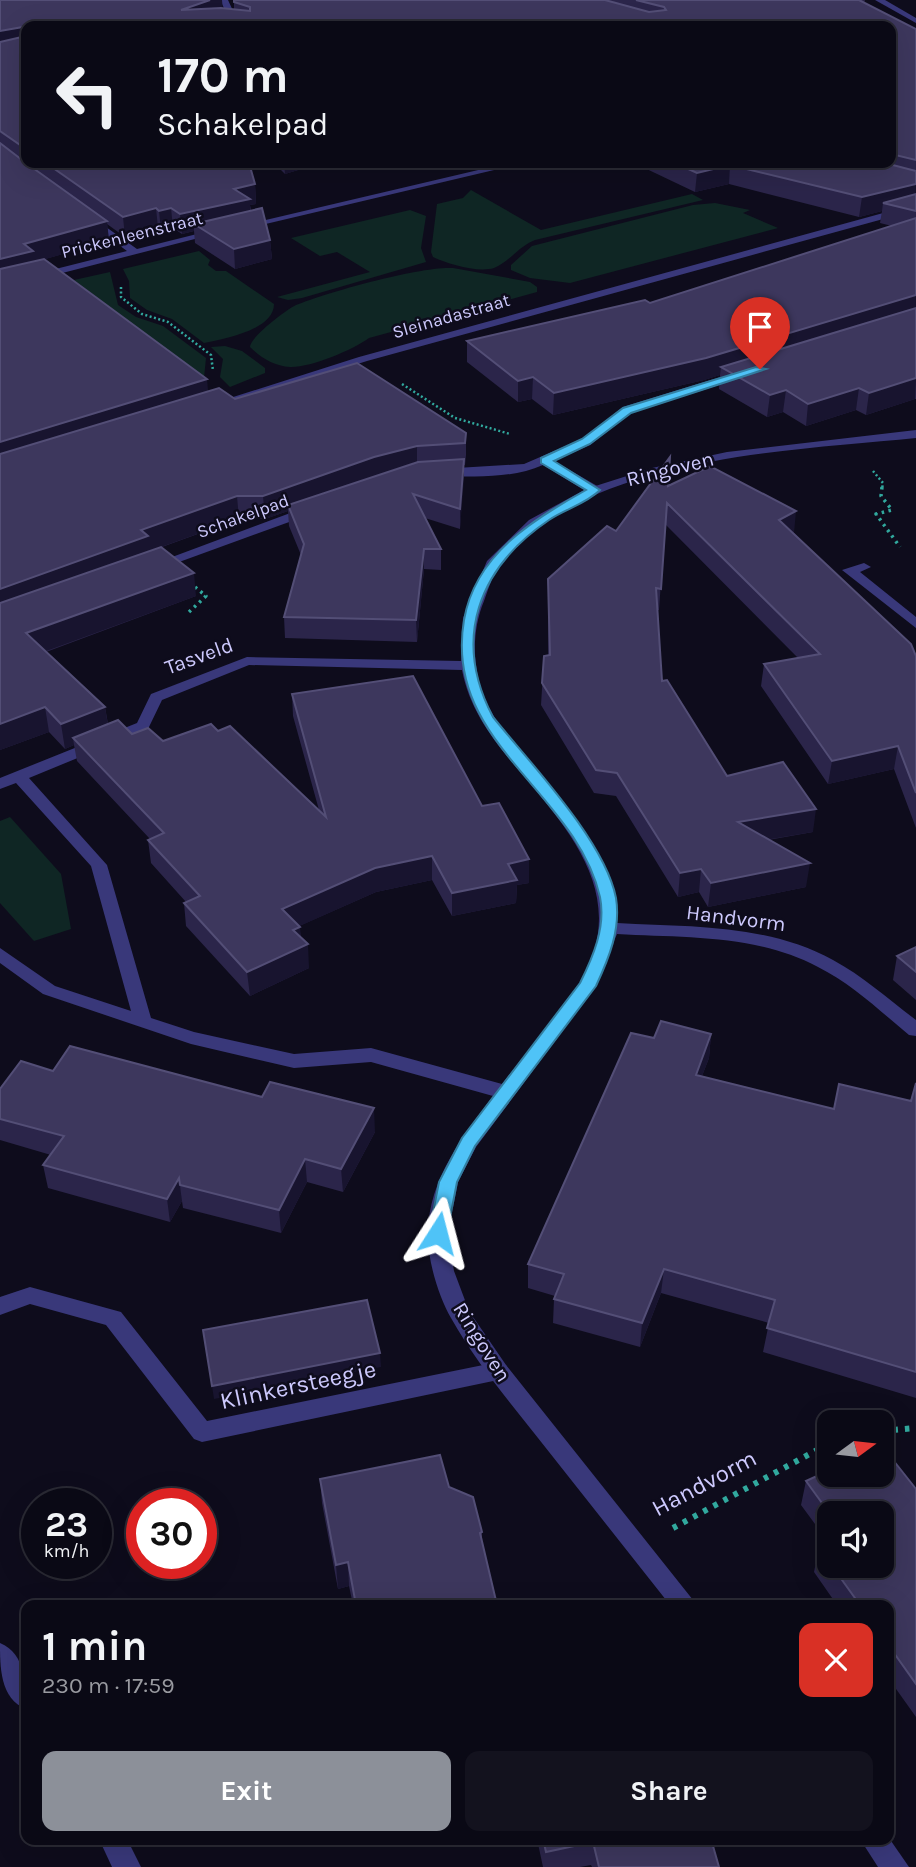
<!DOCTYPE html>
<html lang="en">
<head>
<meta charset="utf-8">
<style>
	:root { --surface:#0a0915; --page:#13121e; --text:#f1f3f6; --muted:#999aa0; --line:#2a2a34; --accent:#8c9099 }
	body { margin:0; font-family:Karla,sans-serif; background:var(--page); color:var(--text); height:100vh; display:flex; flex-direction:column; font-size:26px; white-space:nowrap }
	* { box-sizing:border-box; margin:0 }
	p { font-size:23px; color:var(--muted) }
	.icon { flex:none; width:38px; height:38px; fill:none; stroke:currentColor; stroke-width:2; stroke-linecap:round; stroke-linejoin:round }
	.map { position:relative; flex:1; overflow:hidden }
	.panel { position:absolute; left:21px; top:1600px; width:873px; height:245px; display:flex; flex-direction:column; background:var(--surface); border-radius:14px; box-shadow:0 7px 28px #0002,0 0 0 2px var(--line) }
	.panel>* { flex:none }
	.banner { position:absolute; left:21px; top:21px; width:875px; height:147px; border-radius:14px; box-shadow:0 7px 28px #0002,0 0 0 2px var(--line); background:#0a0915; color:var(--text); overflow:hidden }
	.needle { width:46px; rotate:75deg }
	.buttons { position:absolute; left:817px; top:1410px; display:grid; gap:14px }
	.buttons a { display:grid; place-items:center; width:77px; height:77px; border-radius:14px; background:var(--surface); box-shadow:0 7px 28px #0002,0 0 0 2px var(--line); font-size:35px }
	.speed { position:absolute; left:21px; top:1488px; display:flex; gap:14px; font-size:35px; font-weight:700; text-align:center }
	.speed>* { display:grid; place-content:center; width:91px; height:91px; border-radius:50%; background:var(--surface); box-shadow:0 7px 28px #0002,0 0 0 2px var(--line); line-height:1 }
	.speed small { font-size:18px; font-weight:400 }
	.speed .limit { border:10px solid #d22; background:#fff; color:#111 }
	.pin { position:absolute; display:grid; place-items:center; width:60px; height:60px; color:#fff; margin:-72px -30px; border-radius:50% 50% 50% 0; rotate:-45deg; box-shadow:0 0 7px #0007 }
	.pin .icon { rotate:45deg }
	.me { position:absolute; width:77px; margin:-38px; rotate:9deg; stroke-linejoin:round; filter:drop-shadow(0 0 5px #0008) }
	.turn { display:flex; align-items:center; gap:24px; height:147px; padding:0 21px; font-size:32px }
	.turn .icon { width:91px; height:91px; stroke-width:2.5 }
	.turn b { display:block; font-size:49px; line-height:60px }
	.round { display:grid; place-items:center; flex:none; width:74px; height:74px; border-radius:14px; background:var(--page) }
	.overview { display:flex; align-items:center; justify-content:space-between; height:119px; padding:0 21px }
	h1 { font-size:42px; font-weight:700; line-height:52px }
	.action { display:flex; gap:14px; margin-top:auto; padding:14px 21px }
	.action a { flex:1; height:80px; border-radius:14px; background:var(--accent); color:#fff; font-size:28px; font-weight:700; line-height:80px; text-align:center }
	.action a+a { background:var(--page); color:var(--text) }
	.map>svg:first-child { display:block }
</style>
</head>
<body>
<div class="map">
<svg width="916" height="1867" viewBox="0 0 916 1867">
	<rect width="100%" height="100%" fill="#0e0c1c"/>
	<g fill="#0f2624">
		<path d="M471,190L541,230L692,194L703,200L535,240C519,246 508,263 494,268C478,273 448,264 433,257L431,252L437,204L463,198Z"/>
		<polygon points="715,203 750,210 743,213 778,228 570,283 530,278 511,270 511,265 532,246 693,205"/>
		<polygon points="410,210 426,216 421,248 426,262 302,298 288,300 277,297 370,272 337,252 320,256 291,238"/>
		<path d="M199,251L210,260L208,265L216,271H226L274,304C274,330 224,339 204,343L172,319L147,310L130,298L129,281L123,269Z"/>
		<path d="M453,268L530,282L537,287V292L369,338C353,350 309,368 290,367C274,366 261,358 250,347C250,337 286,310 296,305C328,292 421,266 453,268Z"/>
		<polygon points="110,272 118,305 136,317 163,326 206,358 204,378 74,280"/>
		<polygon points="225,346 242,351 265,368 265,373 230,387 220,377 223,359 211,347"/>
		<polygon points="10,817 61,874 71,929 34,941 0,903 0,821"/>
	</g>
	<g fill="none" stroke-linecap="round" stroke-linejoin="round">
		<g stroke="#31a99e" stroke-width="2.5" stroke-dasharray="2 2.5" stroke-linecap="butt">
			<polyline points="121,287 121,297 142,314 168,322 211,355 213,371"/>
			<polyline points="402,384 455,418 510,434"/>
			<polyline points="873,471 883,483 882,489"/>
		</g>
		<g stroke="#31a99e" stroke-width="3.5" stroke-dasharray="2.5 4.5" stroke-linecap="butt">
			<polyline points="882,487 881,496 892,510 876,514 900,547"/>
			<polyline points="189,612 206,596 195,587"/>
		</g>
		<g stroke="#31a99e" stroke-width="6" stroke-dasharray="4.5 7" stroke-linecap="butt">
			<polyline points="882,1431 916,1428"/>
			<polyline points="673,1528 830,1443"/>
		</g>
		<g fill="#39387a" fill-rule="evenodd">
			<path d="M740,371L746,375L744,377L631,413L590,445L554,461L599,487V493H589L543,465C512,479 474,476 440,477L434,473L440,469L524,464L582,439L623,407Z"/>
			<polygon points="309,506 314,507 314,513 160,569 150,569 148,566"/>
			<polygon points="30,1287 121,1312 207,1421 498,1362 506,1365 509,1371 506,1377 498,1380 202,1442 194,1439 106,1325 30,1304 0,1315 0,1297"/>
		</g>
		<g fill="#39387a" fill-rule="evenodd">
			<polygon points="220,0 228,0 235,15 229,19 250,26 219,22 219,18 227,14"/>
			<polygon points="508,163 524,163 245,229 240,226"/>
			<polygon points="916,204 916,210 367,361 218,408 208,405 359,357"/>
			<polygon points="89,215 137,249 217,229 222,232 0,289 0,283 127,251 85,220 84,218"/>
			<path d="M916,430V438C797,450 608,456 520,544C513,551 502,559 498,567C492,577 488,590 484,601C469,637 473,680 492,713C536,790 609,825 617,923C691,927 767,924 833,960C863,976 889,1000 916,1020V1036L909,1035C880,1011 852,984 818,967C756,934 685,938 617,934L593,990L476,1147L458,1182L448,1233L454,1271L469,1311L506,1365L697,1605H670C626,1549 582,1494 538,1438C508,1400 475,1361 451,1318C438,1295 427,1259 428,1232C429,1179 463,1136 493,1096L371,1062L294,1068L191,1044L43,994L0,963V948L55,986L131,1011L91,866L16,783L0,789V778L137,723L151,694L247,657L461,661L463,618L487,561L529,520L586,489L652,468L727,452ZM249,665L462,670C470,712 496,744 523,775C576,838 628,900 580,983C559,1018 527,1051 502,1084L371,1048L294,1054L194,1032L151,1018L107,865L29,778L148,729L162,700Z"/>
			<polygon points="864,563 871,567 860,572 916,617 916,628 842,570"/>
			<path d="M0,1643C26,1654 26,1685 26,1709C0,1699 0,1667 0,1643Z"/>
			<polygon points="889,1838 909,1867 878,1867 860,1839"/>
			<polygon points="99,1839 127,1839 141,1867 112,1867"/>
		</g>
		<polygon fill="#39387a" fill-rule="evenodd" points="875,0 885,0 916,18 916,23"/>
	</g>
	<g fill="#2b254a" fill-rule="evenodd">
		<polygon points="0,0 223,8 234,10 234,0 865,0 864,3 916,29 916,399 915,399 866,415 856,410 806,426 783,412 767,417 719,389 720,375 704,380 553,415 532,399 518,402 467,362 467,341 650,303 892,226 880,223 882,211 859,217 729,184 695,192 634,163 891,163 891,26 26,26 26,163 249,163 255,184 256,204 250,205 251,210 270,240 272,259 235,269 195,243 194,231 182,234 173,228 161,230 158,228 125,237 107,224 109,241 45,259 208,391 235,399 466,433 466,455 465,465 464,465 460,529 425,518 441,549 441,570 424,569 417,642 285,638 284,617 301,555 289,526 288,511 265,519 239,519 162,547 196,596 46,652 105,707 108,724 132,734 163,741 218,731 319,810 293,716 292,694 482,806 529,859 529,883 517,885 516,903 452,916 432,880 376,892 299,926 301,938 309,968 250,996 186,926 184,903 186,902 151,863 148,840 150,839 77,761 74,745 65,749 49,732 0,750"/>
		<polygon points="274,163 321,163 285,174"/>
		<polygon points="668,486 794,533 916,656 916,828 894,769 828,784 761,686 764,664 798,658 665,524 659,610 657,610 662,681 727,776 813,832 768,840 806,887 708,907 699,892 678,897 616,796 594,793 541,705 544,656 548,656 548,579 616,531"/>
		<polygon points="916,947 916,1000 893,980 897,956"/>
		<polygon points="711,1034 709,1058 702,1076 834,1109 911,1101 916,1083 916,1398 763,1352 769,1323 661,1293 640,1347 553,1323 554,1299 555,1296 528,1288 528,1264 654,1038"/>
		<polygon points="53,1071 375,1132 343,1192 307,1182 281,1233 183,1208 182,1201 170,1222 48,1188 43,1165 51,1155 0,1140 0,1089"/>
		<polygon points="320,1479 449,1487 482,1532 482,1542 497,1605 353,1605 349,1586 338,1589 322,1503"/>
		<path d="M806,1481L916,1489V1717L889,1679V1605H837L814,1572L819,1548L829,1543L801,1505ZM830,1514L882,1566H830Z"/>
		<polygon points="537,1839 711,1839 719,1867 592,1867 591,1865 580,1867 543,1867"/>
	</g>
	<g fill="#18142f">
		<polygon points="210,0 222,0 223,12 181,10"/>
		<polygon points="23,27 26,44 0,48 0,31"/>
		<polygon points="284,163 321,163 285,174"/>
		<polygon points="730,165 729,184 695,192 697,173"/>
		<polygon points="255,184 256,204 250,205 251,218 194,224 194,231 182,234 180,214 234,189"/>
		<polygon points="916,184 916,202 883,203 882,211 859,217 862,197"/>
		<polygon points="156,208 158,228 125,237 123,217"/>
		<polygon points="171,208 173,228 161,230 159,211"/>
		<polygon points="107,221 109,241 35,262 0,280 0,259 24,244"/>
		<polygon points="270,240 272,259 235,269 234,249"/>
		<polygon points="916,295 916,311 721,367 720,375 704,380 553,415 554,393"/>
		<polygon points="533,377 532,399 518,402 518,381"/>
		<polygon points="916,378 915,399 866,415 869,393"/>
		<polygon points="207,379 209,401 0,465 0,442"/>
		<polygon points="859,388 856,410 806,426 808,404"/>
		<polygon points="786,390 783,412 767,417 770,395"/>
		<polygon points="417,446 417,468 288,505 288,511 265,519 263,496 374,457"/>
		<polygon points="464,459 464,479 460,529 460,509"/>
		<polygon points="237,496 239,519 150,551 0,614 0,589 141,530"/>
		<polygon points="796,511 794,533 777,541 779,520"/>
		<polygon points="424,549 424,569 417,642 416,620"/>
		<polygon points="194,573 196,596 30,657 26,633"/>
		<polygon points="45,707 49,732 0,750 0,724"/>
		<polygon points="105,707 109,732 73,738 74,745 65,749 61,724"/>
		<polygon points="898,746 894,769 828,784 832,761"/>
		<polygon points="816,809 813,832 735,845 738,822"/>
		<polygon points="432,856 432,880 376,892 284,933 282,909 375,868"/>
		<polygon points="529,859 529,883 517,885 516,903 452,916 452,893 508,864"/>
		<polygon points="810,863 806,887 708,907 711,883"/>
		<polygon points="701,869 699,892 678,897 680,873"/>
		<polygon points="300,927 302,947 308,944 309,968 250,996 247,972 293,930"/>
		<polygon points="711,1034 709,1058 693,1099 696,1075"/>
		<polygon points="374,1108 375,1132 343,1192 341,1169"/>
		<polygon points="305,1159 307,1182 281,1233 279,1210"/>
		<polygon points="179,1178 182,1201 170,1222 167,1199"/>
		<polygon points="664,1269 661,1293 640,1347 642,1323"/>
		<polygon points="380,1353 381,1367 214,1399 212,1386"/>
		<polygon points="348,1562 349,1586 338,1589 336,1565"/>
	</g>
	<g fill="#3d375d" stroke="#534e76" stroke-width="2">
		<polygon points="0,0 210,0 181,10 221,8 250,11 250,7 234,2 234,0 605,0 649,12 666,10 664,7 636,0 859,0 916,29 916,160 891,154 891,26 26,26 26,149 0,131 0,42 26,36 23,27 0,31"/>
		<polygon points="0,143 26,163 107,221 24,244 33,251 0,259"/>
		<polygon points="46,163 249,163 255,184 234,189 250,199 180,214 171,208 159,211 156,208 123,217"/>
		<polygon points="675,163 885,163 916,171 916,184 862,197 730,165 697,173"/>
		<polygon points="916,194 916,211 883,203"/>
		<polygon points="262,208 270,240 234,249 194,224"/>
		<polygon points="916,218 916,295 706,358 554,393 533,377 518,381 467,341 645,300 650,303"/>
		<polygon points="44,259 207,379 0,442 0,269"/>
		<polygon points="916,308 916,378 869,393 859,388 808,404 786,390 770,395 721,367"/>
		<polygon points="357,363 466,433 465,443 417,446 374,457 263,496 237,496 141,530 148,536 0,589 0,454 219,388 235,399"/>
		<polygon points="670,457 668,486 710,466 796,511 779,520 911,644 916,656 916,793 898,746 832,761 764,664 820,654 667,503 661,589 656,588 662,681 667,680 727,776 783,762 816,809 738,822 810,863 711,883 701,869 680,873 617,773 596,770 542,683 544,656 550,655 548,579 607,526 616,531"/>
		<polygon points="464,459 460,509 413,494 441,549 424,549 416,620 284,617 304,544 288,505 418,462"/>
		<polygon points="161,547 194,573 26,633 105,707 61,724 45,707 0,724 0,603"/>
		<polygon points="413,676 482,806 499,803 529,859 508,864 517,880 452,893 432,856 375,868 282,909 300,927 293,930 308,944 247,972 184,903 200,896 148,840 164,833 73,738 118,720 132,734 148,728 163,741 211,724 218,731 230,726 326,817 292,694"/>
		<polygon points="916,947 916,972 897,956"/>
		<polygon points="661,1021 711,1034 696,1075 834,1109 839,1084 911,1101 916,1083 916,1372 767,1328 775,1300 664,1269 642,1323 554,1299 564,1274 528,1264 631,1033 654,1038"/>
		<polygon points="70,1046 262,1097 270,1082 374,1108 341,1169 305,1159 279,1210 180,1185 179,1178 167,1199 43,1165 64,1136 0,1119 0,1089 21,1061 53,1071"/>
		<polygon points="367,1300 380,1353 212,1386 203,1330"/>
		<polygon points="882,1446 916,1489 916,1684 889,1646 889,1605 860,1605 832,1566 882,1566 882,1514 830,1514 806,1481 830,1470 830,1475 882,1475"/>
		<polygon points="440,1455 449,1487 473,1497 482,1532 480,1533 497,1605 356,1605 348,1562 336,1565 320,1479"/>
		<polygon points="830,1543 830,1562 819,1548"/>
		<polygon points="543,1839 711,1839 719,1867 599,1867 593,1842 546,1852"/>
	</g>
	<path fill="#4fc3f7" stroke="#337fa1" stroke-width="2" d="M756,367L766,369L631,413L590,444L554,461L600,490C586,504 565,509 549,520C478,568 452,639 493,717C530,763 605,841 616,898C621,929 609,958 596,986L475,1146L457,1182L447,1233L445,1239H431L429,1233L439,1182L462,1138L580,983C593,957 606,927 600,897C576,791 443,743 464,620C475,555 532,520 586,490L541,463V458L582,439L623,408Z"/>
	<g text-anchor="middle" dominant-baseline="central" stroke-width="5" stroke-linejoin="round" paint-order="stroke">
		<g font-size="18" fill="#cdc9fd" stroke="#0e0c1c">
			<text transform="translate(132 235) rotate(-14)">Prickenleenstraat</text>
			<text transform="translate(451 316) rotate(-16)">Sleinadastraat</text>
			<text transform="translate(243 516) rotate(-20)">Schakelpad</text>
		</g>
		<g font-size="21" fill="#cdc9fd" stroke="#0e0c1c">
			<text transform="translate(670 469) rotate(-14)">Ringoven</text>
			<text transform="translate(199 656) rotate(-20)">Tasveld</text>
			<text transform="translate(736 918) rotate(7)">Handvorm</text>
			<text transform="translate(482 1342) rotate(58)">Ringoven</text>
		</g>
		<g font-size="24" fill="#cdc9fd" stroke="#0e0c1c">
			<text transform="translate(298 1385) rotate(-12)">Klinkersteegje</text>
			<text transform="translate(704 1483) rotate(-28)">Handvorm</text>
		</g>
	</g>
</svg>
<div class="buttons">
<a><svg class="needle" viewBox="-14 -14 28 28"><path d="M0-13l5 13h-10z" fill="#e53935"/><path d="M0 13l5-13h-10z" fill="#999aa0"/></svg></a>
<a><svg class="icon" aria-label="sound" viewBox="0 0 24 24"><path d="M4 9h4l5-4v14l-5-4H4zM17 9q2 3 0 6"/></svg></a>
</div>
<div class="speed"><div>23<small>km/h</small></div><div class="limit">30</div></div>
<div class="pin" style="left:760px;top:369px;background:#d93025"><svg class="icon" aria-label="arrive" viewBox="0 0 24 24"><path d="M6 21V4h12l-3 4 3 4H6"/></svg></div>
<svg class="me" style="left:438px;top:1233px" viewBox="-20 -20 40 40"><path d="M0-17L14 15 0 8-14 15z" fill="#4fc3f7" stroke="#fff" stroke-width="4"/></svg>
<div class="banner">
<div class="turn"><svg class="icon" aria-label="left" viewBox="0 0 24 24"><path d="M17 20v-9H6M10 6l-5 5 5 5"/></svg><div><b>170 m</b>Schakelpad</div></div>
</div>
<section class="panel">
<div class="overview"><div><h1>1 min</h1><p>230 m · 17:59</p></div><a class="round" style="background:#d93025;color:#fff"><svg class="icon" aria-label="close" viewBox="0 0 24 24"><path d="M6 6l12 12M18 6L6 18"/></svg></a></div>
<div class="action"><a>Exit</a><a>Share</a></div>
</section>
</div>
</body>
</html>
